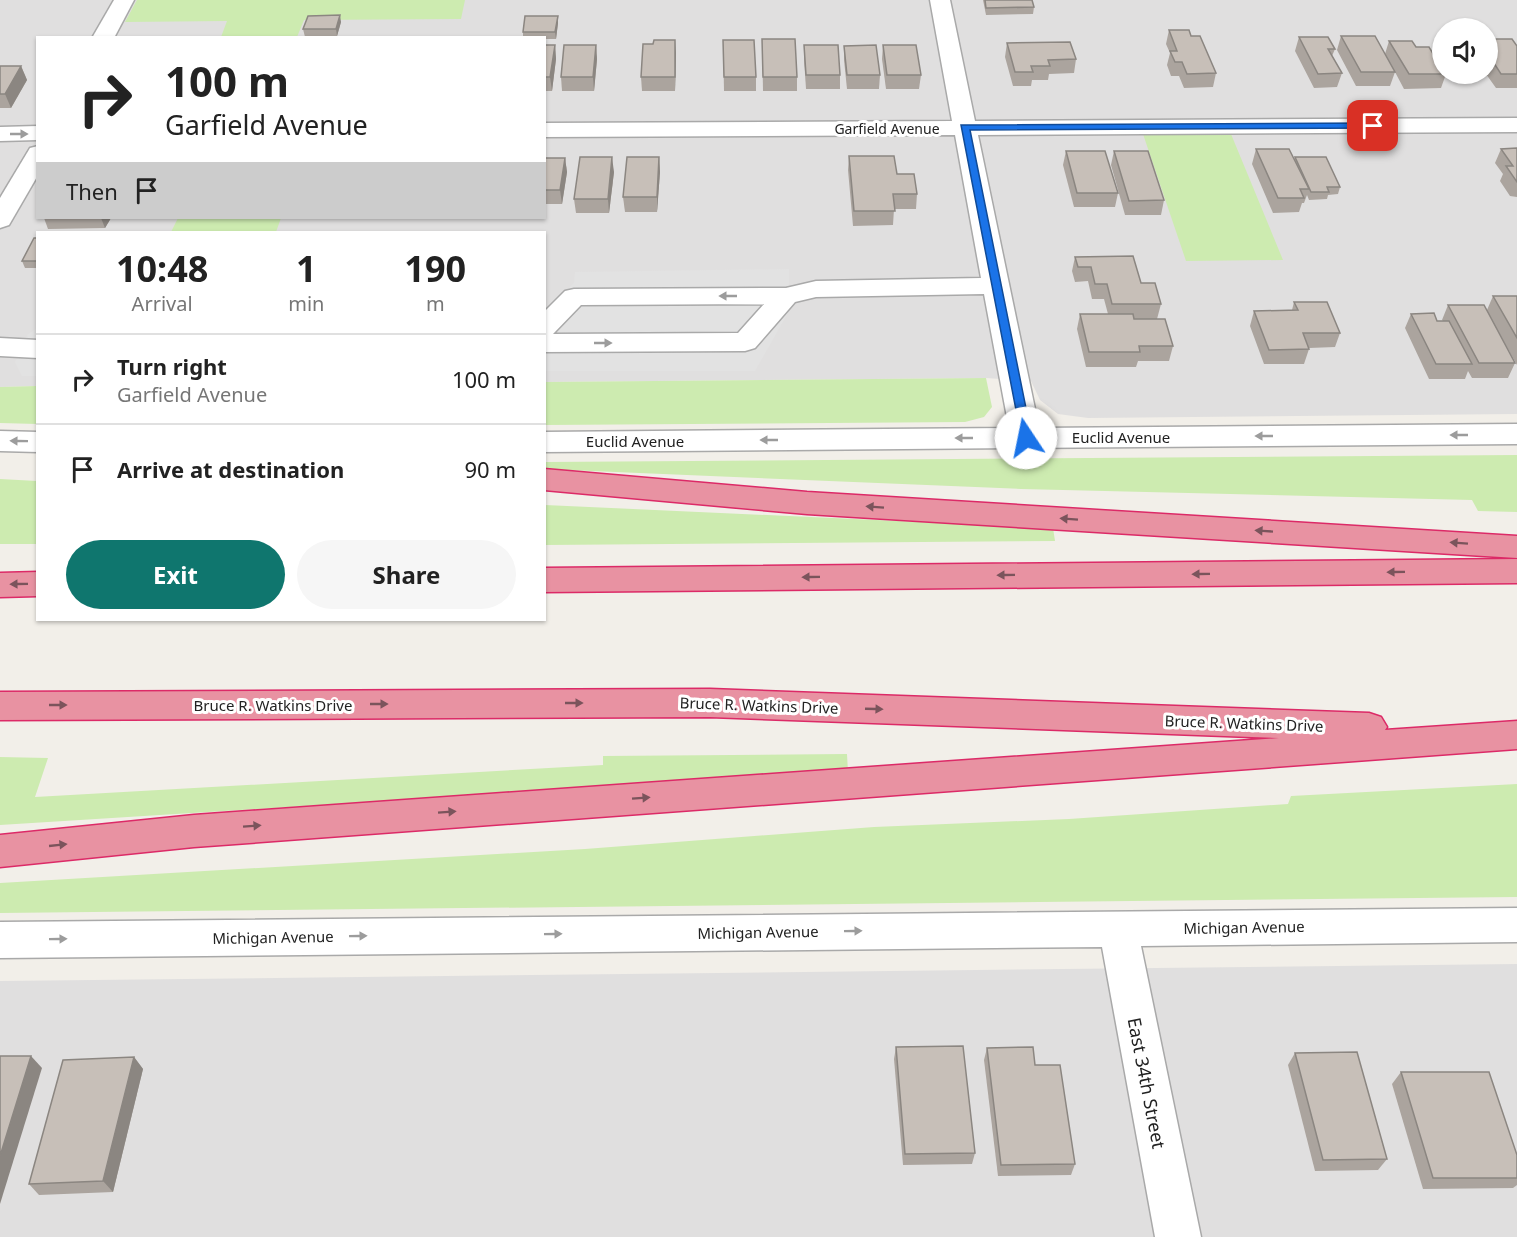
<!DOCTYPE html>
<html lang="en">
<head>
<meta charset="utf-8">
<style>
	:root { --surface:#fff; --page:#f6f6f6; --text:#222; --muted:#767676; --line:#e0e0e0; --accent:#0f766e }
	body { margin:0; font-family:"Noto Sans",sans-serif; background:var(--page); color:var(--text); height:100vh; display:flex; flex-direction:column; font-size:22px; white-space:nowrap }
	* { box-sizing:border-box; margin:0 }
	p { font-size:20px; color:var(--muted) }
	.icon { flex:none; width:33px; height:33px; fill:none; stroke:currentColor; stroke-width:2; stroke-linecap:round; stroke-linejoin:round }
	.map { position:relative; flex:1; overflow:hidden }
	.sheet { position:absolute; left:36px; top:231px; width:510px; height:390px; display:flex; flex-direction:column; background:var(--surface); border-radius:0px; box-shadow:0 2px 4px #0004 }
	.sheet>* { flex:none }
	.top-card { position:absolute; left:36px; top:36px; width:510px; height:183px; border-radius:0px; box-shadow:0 2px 4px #0004; background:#fff; color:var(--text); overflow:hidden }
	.buttons { position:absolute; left:1432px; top:18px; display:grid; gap:12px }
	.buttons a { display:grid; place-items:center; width:66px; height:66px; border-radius:50%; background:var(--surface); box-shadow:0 2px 4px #0004; font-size:30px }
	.pin { position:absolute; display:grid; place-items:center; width:51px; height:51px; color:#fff; margin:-26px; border-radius:12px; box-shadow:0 3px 9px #0006 }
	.me { position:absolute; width:66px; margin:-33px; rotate:349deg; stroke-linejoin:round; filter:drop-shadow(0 0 4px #0008) }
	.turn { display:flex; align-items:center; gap:21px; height:126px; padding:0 30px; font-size:27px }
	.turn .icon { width:78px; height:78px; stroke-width:2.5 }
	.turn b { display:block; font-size:42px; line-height:51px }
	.then { display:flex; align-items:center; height:57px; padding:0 30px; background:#0003; gap:12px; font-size:22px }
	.eta { display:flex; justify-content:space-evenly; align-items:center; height:102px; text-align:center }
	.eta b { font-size:36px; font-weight:700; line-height:42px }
	.button { display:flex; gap:12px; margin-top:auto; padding:12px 30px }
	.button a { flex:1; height:69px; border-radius:36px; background:var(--accent); color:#fff; font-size:24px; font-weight:700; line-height:69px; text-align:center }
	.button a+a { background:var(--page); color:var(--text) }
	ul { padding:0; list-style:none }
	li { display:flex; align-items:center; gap:18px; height:90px; padding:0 30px; border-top:2px solid var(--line) }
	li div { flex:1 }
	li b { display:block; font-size:22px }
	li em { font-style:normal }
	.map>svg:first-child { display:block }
</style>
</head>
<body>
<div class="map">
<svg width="1517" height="1237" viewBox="0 0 1517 1237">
	<rect width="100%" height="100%" fill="#f2efe9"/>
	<g fill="#e0dfdf" fill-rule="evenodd">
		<path d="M0,0H1517V414L1088,418L1058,414L1040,400L1031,381L986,378L545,382L544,232H38L37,386L0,387ZM1443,28H1488V74H1443ZM38,38H544V218H38Z"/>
		<polygon points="1517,964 1517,1237 0,1237 0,981"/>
	</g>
	<g fill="#cdebb0">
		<polygon points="137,0 465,0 461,19 304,20 297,37 221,37 227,21 125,22"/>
		<polygon points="1143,134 1231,134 1283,260 1186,261"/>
		<polygon points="178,218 281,218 276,232 171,232"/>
		<polygon points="986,378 992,407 984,417 965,422 545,425 545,382"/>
		<polygon points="37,386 37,424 0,423 0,387"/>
		<polygon points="1517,455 1517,512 1478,511 1472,500 1021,489 544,469 545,462"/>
		<polygon points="0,479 37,481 37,544 0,544"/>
		<polygon points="545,505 1053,528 1055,541 545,545"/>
		<polygon points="847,754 848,772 0,825 0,757 48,758 35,797 603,765 603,756"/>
		<polygon points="1517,784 1517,897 0,913 0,883 585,849 874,827 1069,819 1288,804 1291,796"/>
	</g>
	<g fill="#e2e2e2">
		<polygon points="789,269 789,311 755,371 545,371 545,311 574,283 575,272"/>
		<polygon points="37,328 37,376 22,376 15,362 28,334"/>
	</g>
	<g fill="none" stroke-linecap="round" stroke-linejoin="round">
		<defs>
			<g id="minor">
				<polygon points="114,0 134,0 114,38 92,38"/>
				<path d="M930,0H950L975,121L1517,118V132L978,135L1039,428L1517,424V444L544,452V432L1009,428L984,294L816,297L795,302L755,348L745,351L544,352V312L565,291L574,289L786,288L816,281L981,278L955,135L544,137V123L952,121ZM764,304L738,333L553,334L581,305Z"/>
				<polygon points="38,126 38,140 0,141 0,127"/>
				<polygon points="38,146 38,175 9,225 0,228 0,198 30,148"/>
				<polygon points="0,338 38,340 38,358 0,356"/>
				<polygon points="0,431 38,432 38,452 0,451"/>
				<polygon points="1517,908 1517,942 1141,946 1201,1237 1155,1237 1102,947 0,958 0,922"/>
			</g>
			<g id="highway">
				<polygon points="544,469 807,492 1517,536 1517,558 807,514 544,490"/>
				<polygon points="1517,559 1517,583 544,592 544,568"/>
				<polygon points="38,572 38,596 0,597 0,573"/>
				<polygon points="710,689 1369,713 1381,717 1387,727 1385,730 1517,721 1517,749 194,847 0,867 0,835 194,815 1279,738 710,717 0,720 0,692"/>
			</g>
		</defs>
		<use href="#minor" stroke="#a9a9a9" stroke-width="3"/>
		<use href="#highway" stroke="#dc2a67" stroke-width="3"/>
		<use href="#minor" fill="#fff" fill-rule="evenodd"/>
		<use href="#highway" fill="#e892a2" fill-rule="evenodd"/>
	</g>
	<g fill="#aba49e">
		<polygon points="983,0 1032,0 1034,7 1033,14 986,15"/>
		<polygon points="341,22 337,36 305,37 303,29"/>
		<polygon points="558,23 556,39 544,39 544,38 523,38 523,32"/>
		<polygon points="1169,30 1191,36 1216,73 1213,87 1184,88 1179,76 1171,76 1167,65 1170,53 1166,44"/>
		<polygon points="1341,36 1385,54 1389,41 1416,47 1446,74 1441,88 1404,89 1395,72 1390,86 1356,86 1337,50"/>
		<polygon points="1299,37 1335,49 1332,56 1342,73 1337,87 1314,88 1295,51"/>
		<polygon points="762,39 797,77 797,91 763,91"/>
		<polygon points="1488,39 1517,46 1517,88 1496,88 1486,74 1488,74"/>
		<polygon points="723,40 756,77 756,91 724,91"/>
		<polygon points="1007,43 1076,59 1074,73 1049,74 1048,80 1032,80 1031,86 1013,86 1005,57"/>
		<polygon points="544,45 555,45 556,59 552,91 544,91"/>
		<polygon points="596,45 597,59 594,91 562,91 561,77"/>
		<polygon points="804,45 840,75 840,89 806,89 804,59"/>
		<polygon points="883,45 921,75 919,89 886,89 882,59"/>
		<polygon points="844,46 880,75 879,89 847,89 844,60"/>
		<polygon points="676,53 675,91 642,91 641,77"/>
		<polygon points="0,66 21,66 27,80 11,108 0,108"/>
		<polygon points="1517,148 1517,197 1510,196 1500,181 1503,174 1495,163 1501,149"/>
		<polygon points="1256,149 1294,159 1295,157 1340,187 1338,194 1328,195 1327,199 1309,200 1307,195 1304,203 1302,203 1299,212 1273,213 1252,164"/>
		<polygon points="1066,151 1118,193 1115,207 1074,207 1063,165"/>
		<polygon points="1114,151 1164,200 1161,215 1125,215 1111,165"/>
		<polygon points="849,156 897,174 917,194 916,209 894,209 893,225 853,226 848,170"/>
		<polygon points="659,157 660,172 657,212 625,212 623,197"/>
		<polygon points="544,158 565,158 567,172 562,204 544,204"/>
		<polygon points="614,172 609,213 576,213 574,199"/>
		<polygon points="44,218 111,218 105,228 48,229"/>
		<polygon points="38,238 38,268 25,268 22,261"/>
		<polygon points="1075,257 1141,283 1161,304 1157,319 1134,319 1173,346 1169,361 1138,361 1136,367 1086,367 1077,329 1080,314 1108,314 1104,299 1092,299 1088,281 1075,282 1072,271"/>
		<polygon points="1493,296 1517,296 1517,365 1495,326 1515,363 1508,378 1472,378 1468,371 1465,379 1429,379 1405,328 1411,314 1437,321 1443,321 1442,320 1448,305 1487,310"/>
		<polygon points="1294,302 1340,333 1335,347 1309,348 1309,349 1304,364 1264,364 1250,326 1254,311 1292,310"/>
		<polygon points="896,1047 975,1153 972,1164 903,1165 894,1059"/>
		<polygon points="987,1048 1035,1065 1075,1164 1071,1175 998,1176 984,1060"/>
		<polygon points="1295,1053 1387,1159 1378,1170 1315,1171 1288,1065"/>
		<polygon points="134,1057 143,1069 113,1192 39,1195 29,1184"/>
		<polygon points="1401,1072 1517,1155 1517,1185 1513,1188 1423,1189 1392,1084"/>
	</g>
	<g fill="#8b8681">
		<polygon points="340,15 341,22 337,36 336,29"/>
		<polygon points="558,16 558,23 556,39 555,32"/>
		<polygon points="675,40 676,53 675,91"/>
		<polygon points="555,45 556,59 552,91 550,77"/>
		<polygon points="596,45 597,59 594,91 593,77"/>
		<polygon points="21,66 27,80 11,108 5,94"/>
		<polygon points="612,157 614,172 609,213 608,199"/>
		<polygon points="659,157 660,172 657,212 657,197"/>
		<polygon points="565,158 567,172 562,204 560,190"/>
		<polygon points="101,218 111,218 105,228"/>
		<polygon points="31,1056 42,1068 0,1204 0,1156"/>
		<polygon points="134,1057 143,1069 113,1192 103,1181"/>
	</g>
	<g fill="#c7bfb8" stroke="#8b8681" stroke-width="1.5">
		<polygon points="985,0 1032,0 1034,7 986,8"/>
		<polygon points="340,15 336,29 303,29 308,16"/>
		<polygon points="525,16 558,16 555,32 523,32"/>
		<polygon points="1169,30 1189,30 1191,36 1200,36 1216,73 1187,74 1182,62 1175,62 1170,51 1177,51"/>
		<polygon points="1341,36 1375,36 1395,72 1361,72"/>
		<polygon points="1299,37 1328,37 1335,49 1328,49 1342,73 1318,74"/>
		<polygon points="762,39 795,39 797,77 763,77"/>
		<polygon points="1488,39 1512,39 1517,46 1517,74 1501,74 1488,54"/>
		<polygon points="654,40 675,40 675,77 641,77 643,44 653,44"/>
		<polygon points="723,40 754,40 756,77 724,77"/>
		<polygon points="1389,41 1412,41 1416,47 1429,47 1443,70 1443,74 1446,74 1409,74"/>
		<polygon points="1070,42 1076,59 1048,60 1050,66 1031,66 1033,72 1015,72 1007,43"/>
		<polygon points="544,45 555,45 550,77 544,77"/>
		<polygon points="564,45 596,45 593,77 561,77"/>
		<polygon points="804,45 838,45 840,75 806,75"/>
		<polygon points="876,45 880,75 847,75 844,46"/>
		<polygon points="883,45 916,45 921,75 887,75"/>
		<polygon points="0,66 21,66 5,94 0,94"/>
		<polygon points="1517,148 1517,182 1506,166 1513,166 1501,149"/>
		<polygon points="1256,149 1289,149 1309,189 1300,189 1304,198 1278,198"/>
		<polygon points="1066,151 1105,151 1118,193 1077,193"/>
		<polygon points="1114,151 1148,151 1164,200 1129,201"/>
		<polygon points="849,156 894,156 897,174 914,174 917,194 893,194 895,211 854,211"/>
		<polygon points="580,157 612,157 608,199 574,199"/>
		<polygon points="627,157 659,157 657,197 623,197"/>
		<polygon points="1295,157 1326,157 1340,187 1327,187 1329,192 1311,192"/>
		<polygon points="544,158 565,158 560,190 544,190"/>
		<polygon points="34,238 38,238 38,261 22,261"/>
		<polygon points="1133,256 1141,283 1155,283 1161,304 1112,304 1107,284 1095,284 1091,267 1078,267 1075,257"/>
		<polygon points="1493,296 1517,296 1517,338"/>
		<polygon points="1294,302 1327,302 1340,333 1303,333 1309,349 1269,350 1254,311 1298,310"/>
		<polygon points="1448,305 1484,305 1515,363 1479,363"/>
		<polygon points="1434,313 1437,321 1449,321 1472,364 1436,364 1411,314"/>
		<polygon points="1080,314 1133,314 1134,319 1165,319 1173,346 1139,346 1140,352 1089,352"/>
		<polygon points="963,1046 975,1153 905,1154 896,1047"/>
		<polygon points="1033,1047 1035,1065 1060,1065 1075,1164 1001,1165 987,1048"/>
		<polygon points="1357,1052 1387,1159 1323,1160 1295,1053"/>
		<polygon points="0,1056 31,1056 0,1156"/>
		<polygon points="134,1057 103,1181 29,1184 63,1060"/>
		<polygon points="1401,1072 1489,1072 1517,1155 1517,1178 1433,1178"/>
	</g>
	<defs><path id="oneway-solid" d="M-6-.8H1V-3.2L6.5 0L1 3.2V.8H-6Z" transform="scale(1.5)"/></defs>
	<g fill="#9c9c9c">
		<use href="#oneway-solid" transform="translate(19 134)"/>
		<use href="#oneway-solid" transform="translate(728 296) rotate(180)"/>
		<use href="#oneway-solid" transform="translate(603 343)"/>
		<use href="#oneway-solid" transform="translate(1459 435) rotate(180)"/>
		<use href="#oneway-solid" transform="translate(1264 436) rotate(180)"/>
		<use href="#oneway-solid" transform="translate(964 438) rotate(180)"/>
		<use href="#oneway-solid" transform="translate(769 440) rotate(180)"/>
		<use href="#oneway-solid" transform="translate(19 441) rotate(-179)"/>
		<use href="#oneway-solid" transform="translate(853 931) rotate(-1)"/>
		<use href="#oneway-solid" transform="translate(553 934) rotate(-1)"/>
		<use href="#oneway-solid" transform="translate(358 936) rotate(-1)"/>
		<use href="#oneway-solid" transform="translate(58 939) rotate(-1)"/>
	</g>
	<g fill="#7b545c">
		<use href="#oneway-solid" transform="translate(875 507) rotate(-176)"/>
		<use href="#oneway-solid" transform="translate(1069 519) rotate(-176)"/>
		<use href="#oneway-solid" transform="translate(1264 531) rotate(-176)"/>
		<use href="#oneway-solid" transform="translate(1459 543) rotate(-176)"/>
		<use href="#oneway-solid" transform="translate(1396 572) rotate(179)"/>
		<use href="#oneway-solid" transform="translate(1201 574) rotate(179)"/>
		<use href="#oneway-solid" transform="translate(1006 575) rotate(179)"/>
		<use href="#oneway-solid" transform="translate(811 577) rotate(179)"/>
		<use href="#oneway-solid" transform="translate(19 584) rotate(179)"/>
		<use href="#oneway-solid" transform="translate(574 703)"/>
		<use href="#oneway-solid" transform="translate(379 704)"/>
		<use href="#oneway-solid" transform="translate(58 705)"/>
		<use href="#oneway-solid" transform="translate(874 709) rotate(2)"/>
		<use href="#oneway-solid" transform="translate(641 798) rotate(-4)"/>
		<use href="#oneway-solid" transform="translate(447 812) rotate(-4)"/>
		<use href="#oneway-solid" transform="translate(252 826) rotate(-4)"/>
		<use href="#oneway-solid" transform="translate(58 845) rotate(-6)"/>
	</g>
	<polygon fill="#1a73e8" stroke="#114b97" stroke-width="1.5" points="1373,123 1377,124 1377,128 970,130 1032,438 1026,442 1022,441 961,125"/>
	<g text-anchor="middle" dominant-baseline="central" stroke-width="6" stroke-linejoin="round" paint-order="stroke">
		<g font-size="14" fill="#222" stroke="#fff">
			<text x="887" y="128">Garfield Avenue</text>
		</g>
		<g font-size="15" fill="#222" stroke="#fff">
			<text x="1121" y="437">Euclid Avenue</text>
			<text x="635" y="441">Euclid Avenue</text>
			<text x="273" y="705">Bruce R. Watkins Drive</text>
			<text transform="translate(759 705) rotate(2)">Bruce R. Watkins Drive</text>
			<text transform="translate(1244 723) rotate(2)">Bruce R. Watkins Drive</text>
			<text transform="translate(1244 927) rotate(-1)">Michigan Avenue</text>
			<text transform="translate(758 932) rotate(-1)">Michigan Avenue</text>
			<text transform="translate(273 937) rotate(-1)">Michigan Avenue</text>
		</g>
		<g font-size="18" fill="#222" stroke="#fff">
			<text transform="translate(1147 1083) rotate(79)">East 34th Street</text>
		</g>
	</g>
</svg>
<div class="buttons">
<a><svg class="icon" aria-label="sound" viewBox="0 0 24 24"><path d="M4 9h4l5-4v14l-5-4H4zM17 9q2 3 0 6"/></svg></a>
</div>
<div class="pin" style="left:1373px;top:126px;background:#d93025"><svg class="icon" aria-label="arrive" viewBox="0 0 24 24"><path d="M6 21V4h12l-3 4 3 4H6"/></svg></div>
<svg class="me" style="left:1026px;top:438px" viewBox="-20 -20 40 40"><circle r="19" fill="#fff"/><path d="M0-13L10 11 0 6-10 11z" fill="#1a73e8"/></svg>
<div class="top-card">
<div class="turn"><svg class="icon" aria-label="right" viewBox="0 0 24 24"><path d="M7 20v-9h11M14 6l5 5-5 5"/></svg><div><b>100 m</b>Garfield Avenue</div></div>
<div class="then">Then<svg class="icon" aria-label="arrive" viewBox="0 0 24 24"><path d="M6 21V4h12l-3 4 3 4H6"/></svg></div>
</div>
<section class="sheet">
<div class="eta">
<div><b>10:48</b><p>Arrival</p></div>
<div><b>1</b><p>min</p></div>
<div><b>190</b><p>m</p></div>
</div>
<ul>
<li><svg class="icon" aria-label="right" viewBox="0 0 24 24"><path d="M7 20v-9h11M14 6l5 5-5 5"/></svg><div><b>Turn right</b><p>Garfield Avenue</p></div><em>100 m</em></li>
<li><svg class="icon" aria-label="arrive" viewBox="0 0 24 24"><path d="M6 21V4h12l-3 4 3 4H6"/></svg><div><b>Arrive at destination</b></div><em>90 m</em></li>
</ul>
<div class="button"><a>Exit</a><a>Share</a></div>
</section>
</div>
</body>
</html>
